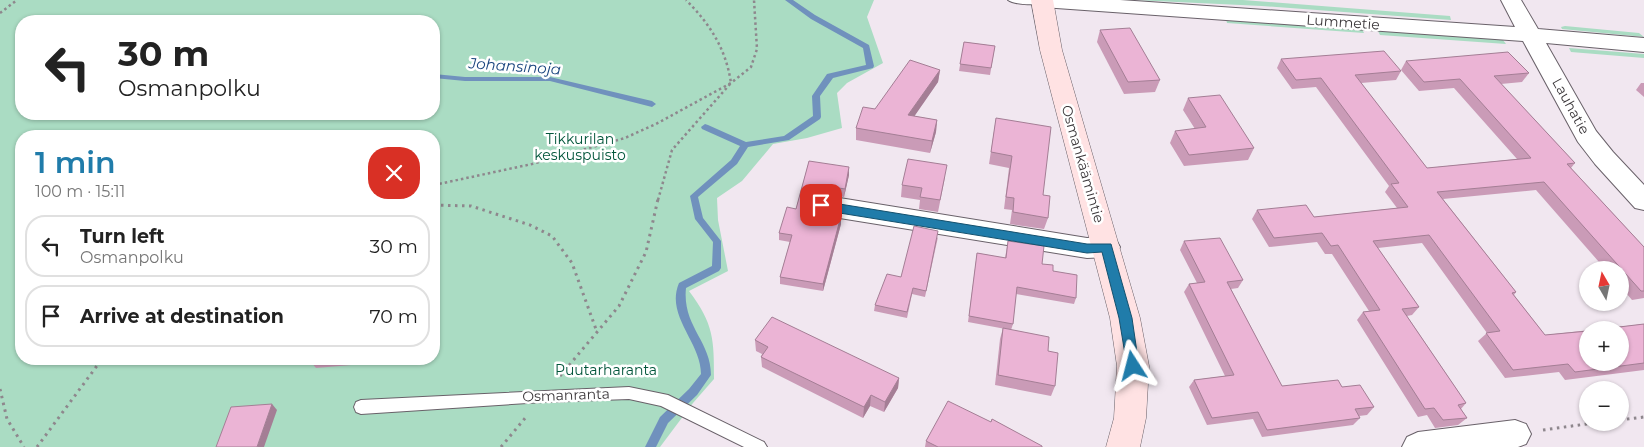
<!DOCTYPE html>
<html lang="en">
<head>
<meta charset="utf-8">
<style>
	:root { --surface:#fff; --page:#f6f6f6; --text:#222; --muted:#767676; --line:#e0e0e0; --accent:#207caa }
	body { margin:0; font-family:Montserrat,sans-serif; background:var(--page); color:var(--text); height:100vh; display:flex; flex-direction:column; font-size:19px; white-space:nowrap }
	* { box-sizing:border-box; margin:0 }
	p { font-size:16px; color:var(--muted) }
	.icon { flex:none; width:28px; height:28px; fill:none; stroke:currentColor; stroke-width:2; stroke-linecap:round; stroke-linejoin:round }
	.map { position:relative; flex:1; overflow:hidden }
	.drawer { position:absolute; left:15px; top:130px; width:425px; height:235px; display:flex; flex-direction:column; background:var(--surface); border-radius:20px; box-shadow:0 1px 4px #0004 }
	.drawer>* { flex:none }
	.guide { position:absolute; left:15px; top:15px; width:425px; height:105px; border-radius:20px; box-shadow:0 1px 4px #0004; background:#fff; color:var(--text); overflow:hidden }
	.needle { width:32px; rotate:351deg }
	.fabs { position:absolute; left:1579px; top:261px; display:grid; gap:10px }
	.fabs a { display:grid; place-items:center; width:50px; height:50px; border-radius:50%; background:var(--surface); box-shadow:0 1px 4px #0004; font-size:25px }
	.pin { position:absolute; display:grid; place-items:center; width:42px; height:42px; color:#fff; margin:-21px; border-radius:10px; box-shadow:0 2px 8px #0006 }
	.me { position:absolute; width:55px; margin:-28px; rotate:351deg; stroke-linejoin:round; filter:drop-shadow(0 0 4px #0008) }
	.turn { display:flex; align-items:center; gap:18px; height:105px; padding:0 20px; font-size:22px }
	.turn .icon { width:65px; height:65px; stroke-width:2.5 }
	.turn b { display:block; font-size:35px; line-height:42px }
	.round { display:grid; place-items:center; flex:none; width:52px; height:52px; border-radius:20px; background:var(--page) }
	.overview { display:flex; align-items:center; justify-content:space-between; height:85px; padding:0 20px }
	h1 { font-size:30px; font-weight:600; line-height:38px; color:var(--accent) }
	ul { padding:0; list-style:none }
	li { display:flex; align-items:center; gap:15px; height:62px; margin:0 10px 8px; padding:0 10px; border:2px solid var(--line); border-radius:20px }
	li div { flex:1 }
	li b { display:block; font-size:19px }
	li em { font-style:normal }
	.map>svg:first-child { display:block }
</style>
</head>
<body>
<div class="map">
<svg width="1644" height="447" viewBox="0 0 1644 447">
	<rect width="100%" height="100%" fill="#f1e7f0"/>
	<g fill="#aadcc3" fill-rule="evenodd">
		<path d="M0,0H874L867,17L883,63L847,83L837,93L842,128L807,138L773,144L742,181L717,198L718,220L728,271L689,291C714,324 714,340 714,379L693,403L660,447H0ZM21,21H434V114H21ZM21,136H434V359H21Z"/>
		<polygon points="1134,0 1243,0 1450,16 1451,20 1262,6"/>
		<polygon points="1226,19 1362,29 1364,33 1227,23"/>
		<polygon points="1565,26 1639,33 1644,37 1562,29 1561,27"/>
		<polygon points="1377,29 1496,39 1503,40 1506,44 1380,35"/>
		<polygon points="1569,48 1644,54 1644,58 1571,52"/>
	</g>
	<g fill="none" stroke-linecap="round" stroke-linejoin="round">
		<g fill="#7091bd" fill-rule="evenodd">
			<path d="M785,0H793L815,15L869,45L874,66L873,68L833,78L820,96L821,117L820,119L789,140L748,147L737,164L698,197L703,218L721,241V268L719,271L686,288C682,326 711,341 711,375L697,395L668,423L656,447H645L660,417L689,389L701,374C701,342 665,316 679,283L712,266L713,242L695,219L690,196L731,160L740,146L702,129L701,127L705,124L708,125L746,142L784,136L813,116L812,96L827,74L866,65L863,48L811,19Z"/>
			<polygon points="139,16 157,19 159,21 35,21 39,19"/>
			<polygon points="434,74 465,77 550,77 652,101 656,104 652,107 550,81 465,81 434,78"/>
		</g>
		<defs>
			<g id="lane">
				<path d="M1008,0H1046L1047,1C1040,6 1015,5 1008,0Z"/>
				<polygon points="629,387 668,395 764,442 767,447 744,447 661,406 629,399 543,402 361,414 356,412 354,407 356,402 361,400"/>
			</g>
			<g id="street">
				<polygon points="1032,0 1120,0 1515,27 1501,0 1521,0 1538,29 1644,38 1644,52 1546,43 1596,131 1613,152 1644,185 1644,210 1635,208 1595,164 1578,142 1523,41 1042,7 1035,5"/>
				<polygon points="821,195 1087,238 1107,237 1116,240 1120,247 1116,254 1107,257 1087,258 821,215 812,212 808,205 812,198"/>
				<polygon points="1515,420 1526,424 1531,434 1526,444 1518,447 1402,447 1407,437 1418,432"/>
			</g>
			<polygon id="secondary" points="1031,0 1053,0 1062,50 1140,318 1149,366 1146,418 1140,447 1106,447 1114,418 1117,366 1110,318 1040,50"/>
		</defs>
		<use href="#lane" stroke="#696169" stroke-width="2"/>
		<use href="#street" stroke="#696169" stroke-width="2"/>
		<use href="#secondary" stroke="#696169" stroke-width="1"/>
		<g stroke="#8e878d" stroke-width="2.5" stroke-dasharray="2.5 3" stroke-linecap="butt">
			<polyline points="0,13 17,0"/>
			<polyline points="434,185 532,164 625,138 656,124 731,83 751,67 757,49 754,0"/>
			<path d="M658,200L672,150L731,83C726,49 710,24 686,0"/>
		</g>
		<g stroke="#8e878d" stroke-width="3" stroke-dasharray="2.5 4.5" stroke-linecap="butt">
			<polyline points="434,205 471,206 530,225 552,236 572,263 597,332"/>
			<polyline points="560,376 619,306 646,252 658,199"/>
			<polyline points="0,389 7,419 24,447"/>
			<polyline points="1620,420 1644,417"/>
			<polyline points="1543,430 1601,422"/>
			<polyline points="37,447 102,359"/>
			<polyline points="501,447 526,417"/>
		</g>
		<use href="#lane" fill="#fff" fill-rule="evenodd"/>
		<use href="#street" fill="#fff" fill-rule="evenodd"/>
		<use href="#secondary" fill="#ffe2e3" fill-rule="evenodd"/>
	</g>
	<g fill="#ca9bb7">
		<polygon points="1100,30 1160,80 1155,92 1124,94 1097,42"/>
		<polygon points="964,42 995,46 990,75 959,71"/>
		<polygon points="1281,59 1401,71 1396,80 1361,83 1427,168 1517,159 1454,88 1419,91 1401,70 1406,61 1529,73 1522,82 1501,84 1575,163 1571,168 1644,247 1644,298 1632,300 1620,286 1620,270 1606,270 1536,190 1443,199 1516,292 1514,295 1545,335 1644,324 1644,370 1565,380 1559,372 1505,378 1478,341 1487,333 1422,243 1378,248 1419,307 1412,315 1407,316 1466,403 1461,409 1467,418 1458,425 1435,428 1427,415 1418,417 1357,320 1363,312 1369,311 1332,254 1325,254 1317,242 1269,247 1252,219 1257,210 1314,217 1397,208 1385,192 1389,186 1316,87 1292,89 1277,68"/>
		<polygon points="940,70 938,82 914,116 937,120 936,132 930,153 856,140 856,128 875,109"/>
		<polygon points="1641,83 1644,83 1644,97 1636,90"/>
		<polygon points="1188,98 1254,148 1248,160 1184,166 1170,143 1175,131 1195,129 1183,110"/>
		<polygon points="996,118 1043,195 1048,218 1044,229 1010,224 1012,210 1004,209 1009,168 989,164"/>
		<polygon points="809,161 849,175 844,197 820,193 811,196 809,201 811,206 840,212 840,216 841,216 841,224 823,291 780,284 780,277 790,242 779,240 779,233 796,209"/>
		<polygon points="945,177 938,212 919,209 920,200 901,197 902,185"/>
		<polygon points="938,237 925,297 912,294 907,318 874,311 875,305"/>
		<polygon points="1008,241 1053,271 1076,298 1074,304 1016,294 1013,324 1011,330 968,322 977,253 1005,258"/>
		<polygon points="1184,241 1243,280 1238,288 1231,289 1282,386 1342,387 1374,407 1367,415 1359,416 1360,418 1353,425 1262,437 1253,419 1207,425 1189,387 1194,380 1225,376 1184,292 1189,284 1197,283 1180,250"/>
		<polygon points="1003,328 1048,351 1055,386 1051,396 995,385 1000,339"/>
		<polygon points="755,340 899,378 898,388 884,412 870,406 863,418 762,367 761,357 762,354 756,351"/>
		<polygon points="313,359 364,359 363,364 316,368 311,362"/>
		<polygon points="992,419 1042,447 925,447 926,441 991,422"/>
	</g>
	<g fill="#a47e95">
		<polygon points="940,70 938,82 907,127 908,115"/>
		<polygon points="937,120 936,132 930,153 932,141"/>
		<polygon points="849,167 849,175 844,197 845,189"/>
		<polygon points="820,185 820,193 811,196 806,204 806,196 811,188"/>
		<polygon points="840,212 840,220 841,216 841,224 823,291 823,284"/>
		<polygon points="359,359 364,359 363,364"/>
		<polygon points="899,378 898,388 884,412 885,402"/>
		<polygon points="871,395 870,406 863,418 864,407"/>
		<polygon points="272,404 277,410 264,447 257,447"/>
	</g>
	<g fill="#ebb4d5" stroke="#a47e95">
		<polygon points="1130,28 1160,80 1128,82 1100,30"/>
		<polygon points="964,42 995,46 991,68 960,64"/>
		<polygon points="1384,51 1401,71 1355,75 1427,168 1531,158 1460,79 1424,82 1406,61 1508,52 1529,73 1494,76 1575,163 1567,164 1644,247 1644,291 1641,291 1544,182 1437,192 1516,292 1512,293 1545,335 1588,331 1588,362 1620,362 1620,330 1594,330 1644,324 1644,363 1575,372 1568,364 1513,370 1486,333 1500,331 1429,235 1373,241 1419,307 1402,309 1466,403 1458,405 1467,418 1443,420 1434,408 1425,409 1363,312 1380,310 1338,245 1331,246 1322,233 1274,238 1257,210 1306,205 1314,217 1408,207 1391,184 1399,183 1321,78 1296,80 1281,59"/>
		<polygon points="910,60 940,70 908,115 937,120 932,141 856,128 863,107 875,109"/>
		<polygon points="1220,95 1254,148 1189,155 1175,131 1206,127 1188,98"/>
		<polygon points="996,118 1051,127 1043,195 1050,196 1048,218 1013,212 1014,198 1006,197 1012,156 991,152"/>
		<polygon points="908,159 947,165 940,200 920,197 922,188 902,185"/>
		<polygon points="809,161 849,167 845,189 820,185 811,188 806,196 811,206 840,212 839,216 841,216 823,284 780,277 792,235 779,233 787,207 796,209"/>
		<polygon points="914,226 938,231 926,291 913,288 907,312 875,305 887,274 901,277"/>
		<polygon points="1220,238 1243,280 1227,282 1282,386 1338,380 1342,387 1360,385 1374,407 1355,409 1360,418 1267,430 1258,412 1212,418 1194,380 1234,375 1189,284 1205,282 1184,241"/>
		<polygon points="1008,241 1044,246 1042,264 1053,265 1053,271 1077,275 1076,298 1017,287 1013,324 969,316 977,253 1006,258"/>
		<polygon points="772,317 899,378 885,402 871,395 864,407 761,357 768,347 755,340"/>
		<polygon points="1003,328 1049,337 1048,351 1058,353 1055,386 998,375"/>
		<polygon points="313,359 349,359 311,362"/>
		<polygon points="948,401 991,422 992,419 1042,446 1042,447 938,447 926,441"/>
		<polygon points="272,404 257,447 216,447 231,407"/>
	</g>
	<polygon fill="#207caa" stroke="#15516e" points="821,201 1087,244 1111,244 1132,318 1139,366 1138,370 1133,372 1128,370 1127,366 1119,318 1102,252 1087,253 821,210 815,205"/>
	<g text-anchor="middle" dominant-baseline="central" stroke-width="5" stroke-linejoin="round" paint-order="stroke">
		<g font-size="14" fill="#3b373a" stroke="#fff">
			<text transform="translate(1343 22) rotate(4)">Lummetie</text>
			<text transform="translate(1571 106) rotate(61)">Lauhatie</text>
			<text transform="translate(1083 164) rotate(74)">Osmankäämintie</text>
			<text transform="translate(566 395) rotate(-2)">Osmanranta</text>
		</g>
		<g font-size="14" fill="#01553a" stroke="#fff">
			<text x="580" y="139">Tikkurilan<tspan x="580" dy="16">keskuspuisto</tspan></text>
			<text x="606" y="370">Puutarharanta</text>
		</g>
		<g font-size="15" font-style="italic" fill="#1a457e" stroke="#fff">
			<text transform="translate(515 66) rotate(4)">Johansinoja</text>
		</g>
	</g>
</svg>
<div class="fabs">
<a><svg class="needle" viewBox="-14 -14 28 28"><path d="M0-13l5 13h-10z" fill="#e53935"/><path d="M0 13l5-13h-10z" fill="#767676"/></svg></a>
<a>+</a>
<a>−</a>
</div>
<div class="pin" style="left:821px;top:205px;background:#d93025"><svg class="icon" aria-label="arrive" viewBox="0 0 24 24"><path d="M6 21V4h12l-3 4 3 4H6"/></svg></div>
<svg class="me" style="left:1133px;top:366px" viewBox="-20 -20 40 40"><path d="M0-17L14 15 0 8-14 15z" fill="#207caa" stroke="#fff" stroke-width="4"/></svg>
<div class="guide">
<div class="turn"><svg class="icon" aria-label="left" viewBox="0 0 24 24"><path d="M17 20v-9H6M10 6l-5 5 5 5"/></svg><div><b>30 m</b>Osmanpolku</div></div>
</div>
<section class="drawer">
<div class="overview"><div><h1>1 min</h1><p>100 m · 15:11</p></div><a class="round" style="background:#d93025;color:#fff"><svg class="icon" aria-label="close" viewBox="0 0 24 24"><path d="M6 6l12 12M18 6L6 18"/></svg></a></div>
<ul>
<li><svg class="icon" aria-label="left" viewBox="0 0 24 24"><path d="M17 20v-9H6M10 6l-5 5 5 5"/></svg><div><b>Turn left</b><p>Osmanpolku</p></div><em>30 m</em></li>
<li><svg class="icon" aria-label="arrive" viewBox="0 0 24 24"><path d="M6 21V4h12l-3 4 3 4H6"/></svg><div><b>Arrive at destination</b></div><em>70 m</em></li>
</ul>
</section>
</div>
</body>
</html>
